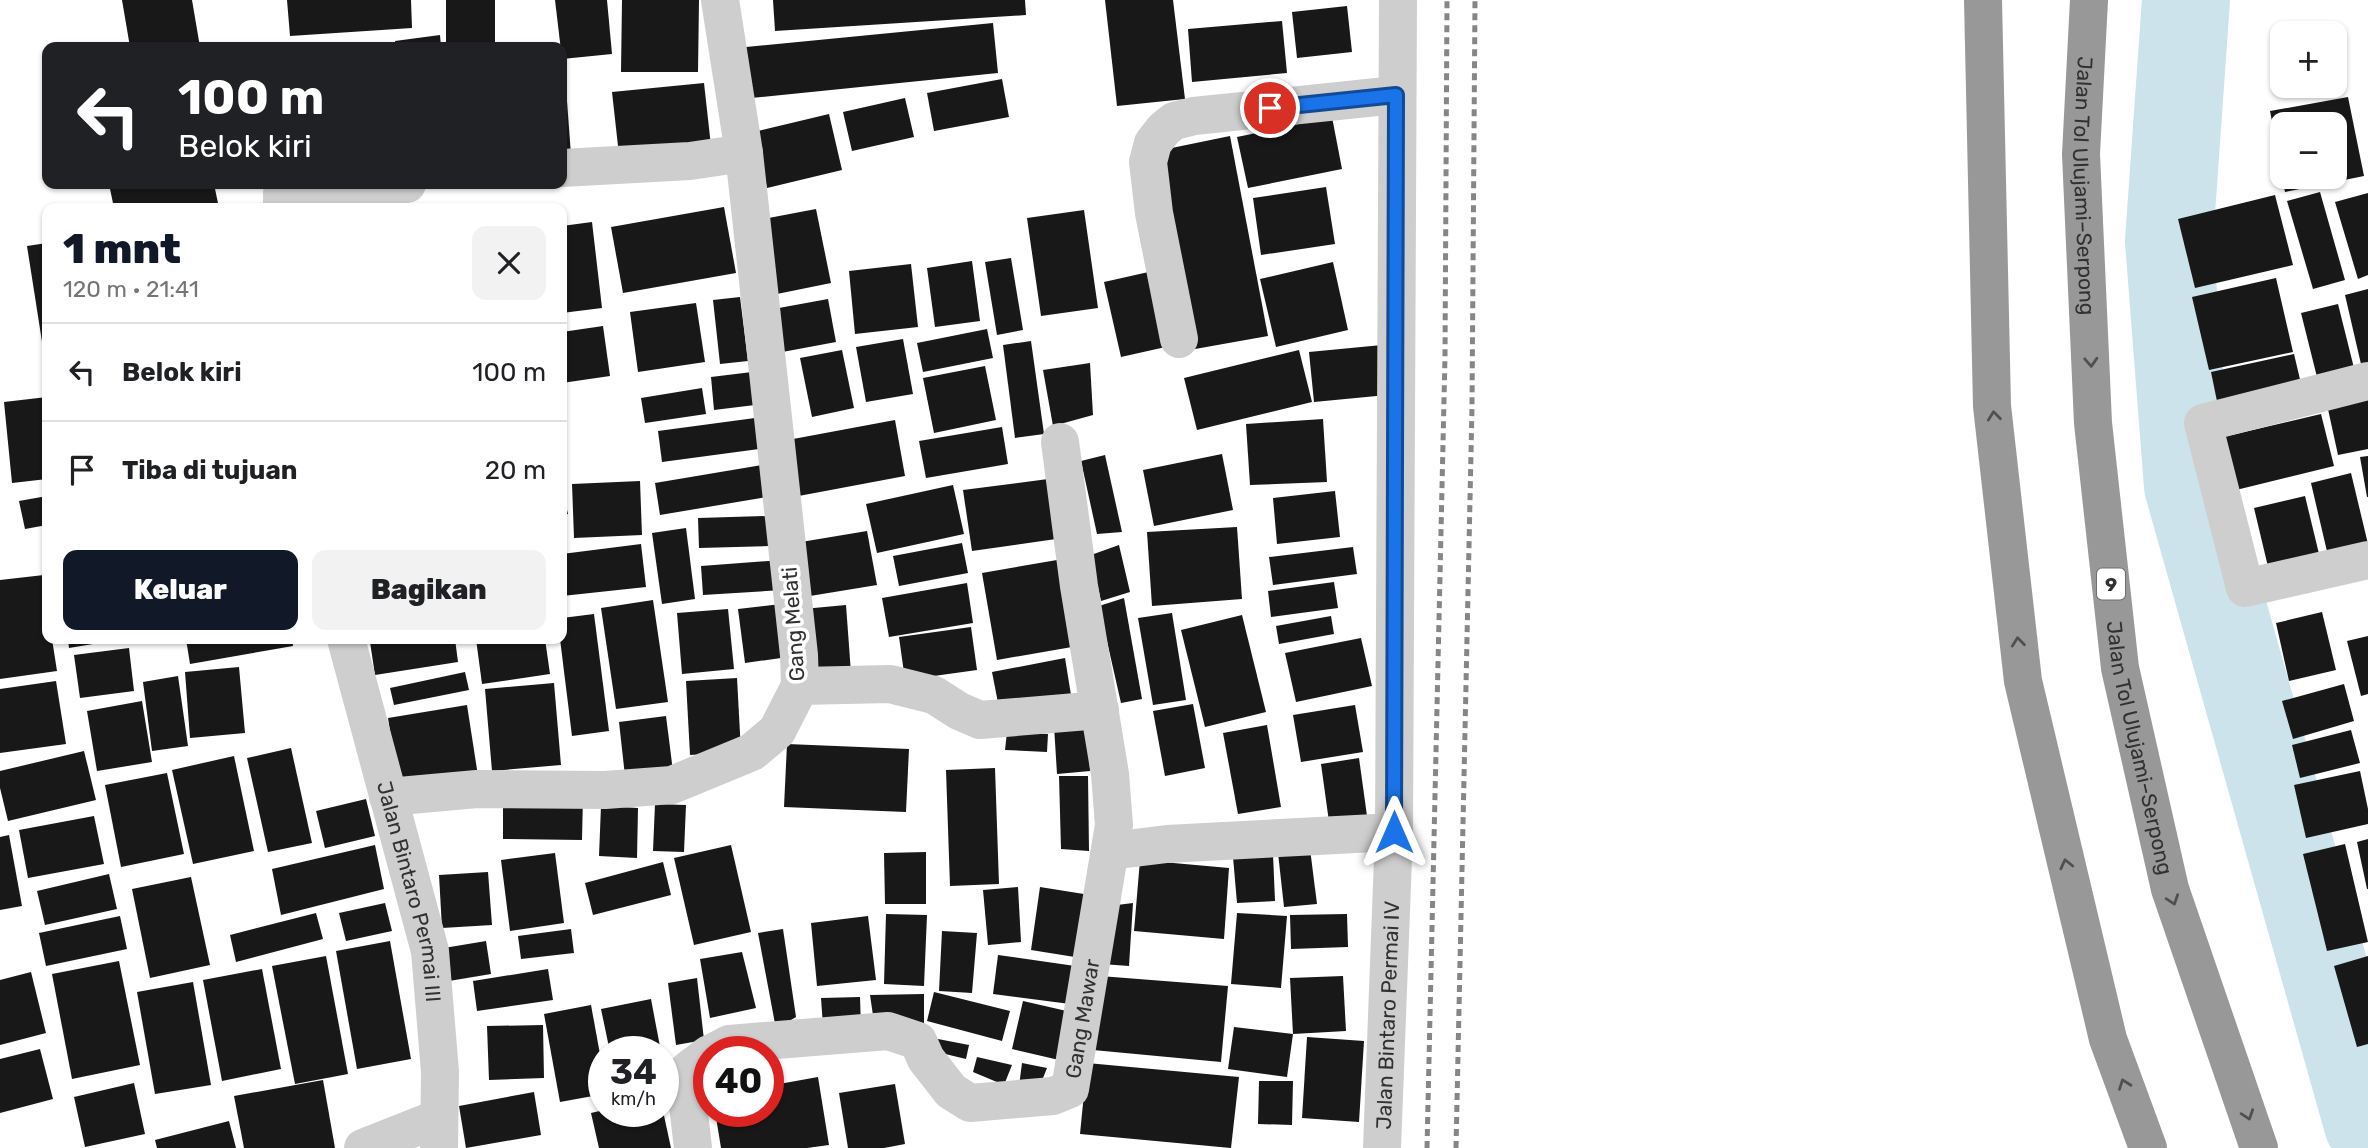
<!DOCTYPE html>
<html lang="id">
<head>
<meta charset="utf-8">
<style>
	:root { --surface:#fff; --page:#f2f2f2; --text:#202124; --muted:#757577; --line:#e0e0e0; --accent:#111827 }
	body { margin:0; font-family:Rubik,sans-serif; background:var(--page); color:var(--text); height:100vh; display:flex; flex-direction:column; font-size:26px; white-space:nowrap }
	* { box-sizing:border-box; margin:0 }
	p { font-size:23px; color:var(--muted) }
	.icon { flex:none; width:38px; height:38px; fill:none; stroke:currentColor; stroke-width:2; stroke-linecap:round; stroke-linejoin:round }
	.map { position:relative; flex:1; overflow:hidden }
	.drawer { position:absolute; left:42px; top:203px; width:525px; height:441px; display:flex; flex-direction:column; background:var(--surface); border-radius:14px; box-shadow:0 2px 5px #0004 }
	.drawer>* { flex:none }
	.banner { position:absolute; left:42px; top:42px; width:525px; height:147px; border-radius:14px; box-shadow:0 2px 5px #0004; background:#202124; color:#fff; overflow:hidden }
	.fabs { position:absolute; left:2270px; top:21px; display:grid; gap:14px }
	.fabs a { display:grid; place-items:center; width:77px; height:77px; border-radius:14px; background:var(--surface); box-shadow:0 2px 5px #0004; font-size:35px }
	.speed { position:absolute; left:588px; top:1036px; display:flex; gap:14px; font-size:35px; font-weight:700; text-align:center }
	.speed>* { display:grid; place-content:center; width:91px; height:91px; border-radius:50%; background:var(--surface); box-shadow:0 2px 5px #0004; line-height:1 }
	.speed small { font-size:18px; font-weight:400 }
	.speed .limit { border:10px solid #d22; background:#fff; color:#111 }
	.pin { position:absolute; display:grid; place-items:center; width:60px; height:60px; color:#fff; margin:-30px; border:4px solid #fff; border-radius:50%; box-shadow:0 2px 7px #0007 }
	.me { position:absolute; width:77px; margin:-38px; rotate:0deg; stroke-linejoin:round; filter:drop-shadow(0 0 5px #0008) }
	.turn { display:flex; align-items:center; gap:24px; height:147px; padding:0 21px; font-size:32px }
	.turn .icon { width:91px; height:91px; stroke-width:2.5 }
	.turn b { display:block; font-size:49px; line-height:60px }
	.round { display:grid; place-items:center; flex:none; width:74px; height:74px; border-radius:14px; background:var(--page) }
	.summary { display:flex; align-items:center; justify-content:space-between; height:119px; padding:0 21px }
	h1 { font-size:42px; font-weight:800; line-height:52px; color:var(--accent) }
	.primary-button { display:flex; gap:14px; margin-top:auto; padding:14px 21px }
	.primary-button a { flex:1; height:80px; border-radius:14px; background:var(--accent); color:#fff; font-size:28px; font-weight:800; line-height:80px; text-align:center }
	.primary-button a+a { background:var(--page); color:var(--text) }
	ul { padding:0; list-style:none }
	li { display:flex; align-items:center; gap:21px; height:98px; padding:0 21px; border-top:2px solid var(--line) }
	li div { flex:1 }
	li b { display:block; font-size:26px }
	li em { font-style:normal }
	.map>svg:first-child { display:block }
</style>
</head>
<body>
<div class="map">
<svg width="2368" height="1148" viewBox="0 0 2368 1148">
	<rect width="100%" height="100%" fill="#fff"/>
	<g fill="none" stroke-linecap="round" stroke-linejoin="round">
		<polyline stroke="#cde3eb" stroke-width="88" points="2186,0 2169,241 2188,486 2368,1124"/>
	</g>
	<g fill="#181818">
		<polygon points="122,0 192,0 200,47 130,47"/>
		<polygon points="287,0 411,0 412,28 290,36"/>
		<polygon points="446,0 495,0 495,46 446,47"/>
		<polygon points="555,0 607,0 612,54 562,59"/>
		<polygon points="622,0 699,0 698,72 621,72"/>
		<polygon points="773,0 1025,0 1026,15 775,31"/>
		<polygon points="1105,0 1173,0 1185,99 1117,106"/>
		<polygon points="1347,6 1352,52 1297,58 1292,12"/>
		<polygon points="1282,21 1287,73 1192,82 1188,29"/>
		<polygon points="993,23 998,73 751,98 746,47"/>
		<polygon points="440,35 441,47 396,47 395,41"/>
		<polygon points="388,43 388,47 289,47 289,44"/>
		<polygon points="1002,79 1009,117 934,131 927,93"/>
		<polygon points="704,83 711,146 619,155 612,92"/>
		<polygon points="2348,97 2364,176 2285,192 2282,177 2334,177 2334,124 2282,124 2281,168 2270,111"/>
		<polygon points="905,98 914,137 852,151 843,112"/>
		<polygon points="562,101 567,101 571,155 562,155"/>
		<polygon points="829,114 842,170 767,188 754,132"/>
		<polygon points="1332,117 1342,169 1248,188 1237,137"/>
		<polygon points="1230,136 1268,336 1195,349 1157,151"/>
		<polygon points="109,184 214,184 219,208 114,208"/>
		<polygon points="1326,187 1335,244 1261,255 1253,198"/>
		<polygon points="2320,192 2345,280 2313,289 2287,201"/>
		<polygon points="2368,193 2368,275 2358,279 2335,202"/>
		<polygon points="2275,195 2293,265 2195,288 2178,219"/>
		<polygon points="724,207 736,273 623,293 611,227"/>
		<polygon points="816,209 831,283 772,295 758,220"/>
		<polygon points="1084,210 1098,308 1041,316 1027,218"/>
		<polygon points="592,222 602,308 562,313 562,226"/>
		<polygon points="47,243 47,367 46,367 27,246"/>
		<polygon points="1011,258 1023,330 997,335 985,262"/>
		<polygon points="972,261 980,321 935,327 927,268"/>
		<polygon points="1333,262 1348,330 1276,347 1260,279"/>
		<polygon points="911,264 918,327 855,334 849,271"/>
		<polygon points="1153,271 1170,346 1121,357 1104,282"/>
		<polygon points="2276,278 2293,352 2209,370 2192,297"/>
		<polygon points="2368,289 2368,376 2364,377 2345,295"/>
		<polygon points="740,297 748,361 720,364 713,300"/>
		<polygon points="828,299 836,342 777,353 768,310"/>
		<polygon points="696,303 705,362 638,372 630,312"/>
		<polygon points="2338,304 2356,376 2319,385 2301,313"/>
		<polygon points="603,326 610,376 562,383 562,332"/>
		<polygon points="987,329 993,358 923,372 917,343"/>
		<polygon points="903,339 913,394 866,402 856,347"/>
		<polygon points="1031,341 1044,434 1015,438 1003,345"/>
		<polygon points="1382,345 1387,395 1314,402 1309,352"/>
		<polygon points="842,350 854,408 812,417 800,358"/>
		<polygon points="1299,350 1312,402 1197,430 1184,378"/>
		<polygon points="2294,354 2303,392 2219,411 2211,372"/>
		<polygon points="1090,363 1093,415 1053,426 1043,370"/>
		<polygon points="985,366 996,420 934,433 923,378"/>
		<polygon points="752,372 755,405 714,410 711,377"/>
		<polygon points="702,388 706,414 645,423 641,398"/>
		<polygon points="2368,391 2368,449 2338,455 2326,400"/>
		<polygon points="47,397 47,479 12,483 4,402"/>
		<polygon points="2321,414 2334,466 2236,490 2223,437"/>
		<polygon points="755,418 759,449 662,462 658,431"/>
		<polygon points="1323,419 1327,482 1250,485 1246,424"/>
		<polygon points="895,420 905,476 788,498 777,442"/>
		<polygon points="1002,427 1008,464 926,478 919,441"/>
		<polygon points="1222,454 1233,510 1154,526 1143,470"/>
		<polygon points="1105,455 1122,532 1097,534 1081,461"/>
		<polygon points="2368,456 2368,497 2367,497 2360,457"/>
		<polygon points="762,465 767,497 660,515 655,483"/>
		<polygon points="2351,473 2368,544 2329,560 2311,483"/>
		<polygon points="1048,479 1056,539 972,551 963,490"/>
		<polygon points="640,481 642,535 574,538 572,484"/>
		<polygon points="953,485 964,534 877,553 866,504"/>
		<polygon points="562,489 568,514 562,515"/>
		<polygon points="1335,491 1340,537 1277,544 1273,498"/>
		<polygon points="47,496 47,525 25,529 19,501"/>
		<polygon points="2305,496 2320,558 2269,571 2254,508"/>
		<polygon points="768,516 769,546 699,548 698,518"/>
		<polygon points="1237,527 1242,599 1152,606 1147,532"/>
		<polygon points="686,528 695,599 662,604 652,533"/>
		<polygon points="867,531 877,585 810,596 801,542"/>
		<polygon points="962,543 968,573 899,586 893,556"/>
		<polygon points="641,544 646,587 562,596 562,554"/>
		<polygon points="1119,545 1130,592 1101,601 1091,555"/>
		<polygon points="1353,547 1357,574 1273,585 1269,557"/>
		<polygon points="781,560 783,590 703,595 701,566"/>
		<polygon points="1057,560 1072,647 997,660 982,573"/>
		<polygon points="44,575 47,602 47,639 52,639 57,671 0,679 0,580"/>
		<polygon points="1334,582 1338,608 1271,617 1268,591"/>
		<polygon points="967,583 973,623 889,637 882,598"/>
		<polygon points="1124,598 1142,699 1121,703 1099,606"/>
		<polygon points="653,600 668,702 616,709 601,608"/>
		<polygon points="781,604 788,657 745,663 738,609"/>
		<polygon points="846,605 851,673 809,676 803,609"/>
		<polygon points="728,609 734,669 682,674 677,613"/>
		<polygon points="2322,612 2336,670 2289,681 2276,623"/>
		<polygon points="1172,613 1186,700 1153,705 1138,618"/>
		<polygon points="594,614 609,731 572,736 560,639 562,618"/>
		<polygon points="1242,615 1266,712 1205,727 1181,630"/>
		<polygon points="1331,616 1334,634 1279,644 1276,626"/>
		<polygon points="971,627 977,670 905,680 899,637"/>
		<polygon points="2368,636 2368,694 2361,696 2347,641"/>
		<polygon points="1361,638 1372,686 1296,702 1285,653"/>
		<polygon points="68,639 117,639 117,640 69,648"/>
		<polygon points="186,639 292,639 293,646 190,664"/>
		<polygon points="393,639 455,639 458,662 375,675 370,642"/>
		<polygon points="476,639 545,639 550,674 482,684"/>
		<polygon points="129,648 134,691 80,698 74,655"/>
		<polygon points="1065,658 1071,695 999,708 992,672"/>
		<polygon points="239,667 245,733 190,738 185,672"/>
		<polygon points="465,672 469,690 394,705 390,688"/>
		<polygon points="178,676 188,746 152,751 143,682"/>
		<polygon points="737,678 741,752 690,755 686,681"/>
		<polygon points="56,681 66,744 0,753 0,689"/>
		<polygon points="554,683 561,765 492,771 485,689"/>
		<polygon points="2344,684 2354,721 2293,739 2282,701"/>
		<polygon points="142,701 152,762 97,771 87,711"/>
		<polygon points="1193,704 1205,768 1165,776 1153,711"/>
		<polygon points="467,705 478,776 399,789 388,718"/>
		<polygon points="1355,705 1363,752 1301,762 1293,715"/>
		<polygon points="666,716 674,779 626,785 619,722"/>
		<polygon points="1088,725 1090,771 1057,774 1054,726"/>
		<polygon points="1267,725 1281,807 1238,814 1223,733"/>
		<polygon points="2351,730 2360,763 2300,778 2292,745"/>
		<polygon points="1007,732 1048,734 1047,752 1005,750"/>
		<polygon points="787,744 909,749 906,812 784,807"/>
		<polygon points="291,748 312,843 268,852 247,758"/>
		<polygon points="84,751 96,800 8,821 0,788 0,771"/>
		<polygon points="234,756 254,851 193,864 172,770"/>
		<polygon points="1359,758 1368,823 1330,829 1321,764"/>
		<polygon points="995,768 999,884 950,886 946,770"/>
		<polygon points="2360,771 2368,809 2368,824 2306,838 2294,785"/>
		<polygon points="167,773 184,854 121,867 105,785"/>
		<polygon points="1059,776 1088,776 1089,851 1061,849"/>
		<polygon points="583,795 582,840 503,839 503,796"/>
		<polygon points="366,799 375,836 325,848 316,811"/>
		<polygon points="655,804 686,805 684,852 653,851"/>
		<polygon points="601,806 638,808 637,858 599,856"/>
		<polygon points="94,816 104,864 28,878 19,830"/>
		<polygon points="9,835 22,906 0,910 0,837"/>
		<polygon points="2368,839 2368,889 2367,889 2357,842"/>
		<polygon points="1309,841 1317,904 1284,907 1277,844"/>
		<polygon points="2345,844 2368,942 2327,951 2303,854"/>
		<polygon points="375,845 384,889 281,915 272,869"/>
		<polygon points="731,845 751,932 694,945 674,858"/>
		<polygon points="926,852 926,904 885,904 884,853"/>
		<polygon points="555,853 564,923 510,931 501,860"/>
		<polygon points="1273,854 1275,901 1237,903 1233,857"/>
		<polygon points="1140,860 1229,868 1224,939 1134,931"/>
		<polygon points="663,862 671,895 593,915 585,883"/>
		<polygon points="488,872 492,925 442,928 439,875"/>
		<polygon points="109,874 117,909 45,925 37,891"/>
		<polygon points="191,877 210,965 150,978 132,889"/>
		<polygon points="1018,887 1021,942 988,945 983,890"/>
		<polygon points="1040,887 1090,895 1081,958 1031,950"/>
		<polygon points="385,903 392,931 346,941 339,913"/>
		<polygon points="1133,903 1129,966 1102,964 1109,906"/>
		<polygon points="316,913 323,939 236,962 230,935"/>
		<polygon points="1237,913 1287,916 1281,988 1231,984"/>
		<polygon points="886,914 927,915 924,986 884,984"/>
		<polygon points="1347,914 1348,947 1291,949 1290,915"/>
		<polygon points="120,916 127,949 46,966 39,933"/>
		<polygon points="868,916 876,980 817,986 811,923"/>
		<polygon points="571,929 574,953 521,959 518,936"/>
		<polygon points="783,929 796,1017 776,1029 758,933"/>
		<polygon points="942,931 977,933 972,993 939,991"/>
		<polygon points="390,941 411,1059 357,1069 336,951"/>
		<polygon points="486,941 491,974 449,981 444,948"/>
		<polygon points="742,952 756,1008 710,1018 700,959"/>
		<polygon points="998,955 1075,966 1070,1004 993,994"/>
		<polygon points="326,956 348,1074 295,1084 272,966"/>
		<polygon points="2368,956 2368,1044 2357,1047 2334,966"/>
		<polygon points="119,961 140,1065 72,1079 52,974"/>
		<polygon points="262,969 281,1069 222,1081 203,980"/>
		<polygon points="548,969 553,1000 477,1011 473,981"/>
		<polygon points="31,972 46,1033 0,1045 0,980"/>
		<polygon points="1100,976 1228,986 1221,1062 1093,1050"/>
		<polygon points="1343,976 1346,1031 1293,1034 1290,978"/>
		<polygon points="697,978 704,1040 676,1045 668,983"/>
		<polygon points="193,982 211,1085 155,1094 137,992"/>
		<polygon points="934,992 1010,1011 1002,1041 927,1021"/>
		<polygon points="924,994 924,1026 874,1022 870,995"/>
		<polygon points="860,997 861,1027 823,1026 821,998"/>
		<polygon points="651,999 661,1052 610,1052 601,1009"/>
		<polygon points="1023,1001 1071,1012 1059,1060 1012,1049"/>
		<polygon points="591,1005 604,1076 604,1094 560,1102 544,1014"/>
		<polygon points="543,1025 544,1078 489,1080 487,1026"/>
		<polygon points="1234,1027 1293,1034 1287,1077 1228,1069"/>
		<polygon points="1307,1037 1364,1041 1359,1122 1302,1118"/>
		<polygon points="938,1039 969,1045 966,1059 937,1052"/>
		<polygon points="40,1049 53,1099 0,1113 0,1059"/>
		<polygon points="977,1057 1012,1065 1004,1085 973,1072"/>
		<polygon points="1022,1063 1047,1068 1039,1088 1019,1086"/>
		<polygon points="1087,1063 1239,1077 1231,1148 1080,1134"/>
		<polygon points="818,1077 829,1145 807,1148 721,1148 715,1111 768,1111 768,1086"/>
		<polygon points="323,1080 335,1148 244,1148 234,1096"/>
		<polygon points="1259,1081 1293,1081 1292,1125 1258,1124"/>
		<polygon points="134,1083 145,1134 85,1147 74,1097"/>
		<polygon points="895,1084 905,1144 884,1148 848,1148 839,1093"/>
		<polygon points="534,1092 541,1135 466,1148 459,1106"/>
		<polygon points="604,1110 663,1111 671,1148 599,1148 591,1113"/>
		<polygon points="229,1121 236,1148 157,1148 155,1140"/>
	</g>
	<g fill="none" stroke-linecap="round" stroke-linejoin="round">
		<g stroke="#cecece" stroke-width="38">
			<polyline points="562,168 690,161 744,153 720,0"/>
			<polyline points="282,208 282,193 407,184"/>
			<polyline points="1179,339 1154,213 1148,162 1153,143 1164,129 1174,121 1194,116 1396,95"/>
			<polyline points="2368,381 2203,423 2245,588 2368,560"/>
			<path id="s1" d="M346,639L430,951L440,1072L439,1148"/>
			<polyline points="800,686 890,684 934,695 959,711 980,720 1100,710"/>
			<polyline points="388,797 477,789 605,790 672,785 752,752 777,731 800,686 799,655 744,153"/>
			<polyline points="1110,851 1167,844 1394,832"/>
			<path id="s2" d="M714,1052L729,1044L888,1031L918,1041L926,1059L951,1091L970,1103L1053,1096L1070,1089L1114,825L1110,774L1079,586L1060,442"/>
			<polyline points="363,1148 439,1118"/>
			<polyline points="693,1148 687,1097 688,1070 709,1054"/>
			<path id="s3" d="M1382,1148L1394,832L1398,0"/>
		</g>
		<g stroke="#989898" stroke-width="38">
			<polyline points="1983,0 1992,406 2023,681 2108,1039 2148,1148"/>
			<path id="s4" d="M2089,0L2081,154L2093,423L2120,668L2170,889L2259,1148"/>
		</g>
		<g stroke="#868686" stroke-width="5" stroke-dasharray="7 5" stroke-linecap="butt">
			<polyline points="1427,1148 1445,356 1447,0"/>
			<polyline points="1456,1148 1472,407 1475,0"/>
		</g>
	</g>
	<defs><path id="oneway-chevron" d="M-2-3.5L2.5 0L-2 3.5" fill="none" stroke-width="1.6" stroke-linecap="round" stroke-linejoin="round" transform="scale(1.75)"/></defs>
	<g stroke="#505050">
		<use href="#oneway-chevron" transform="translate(2091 362) rotate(87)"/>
		<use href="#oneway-chevron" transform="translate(1994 416) rotate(-96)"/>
		<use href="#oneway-chevron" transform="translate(2018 642) rotate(-96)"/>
		<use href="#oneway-chevron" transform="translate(2066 864) rotate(-103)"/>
		<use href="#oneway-chevron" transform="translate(2173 900) rotate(71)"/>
		<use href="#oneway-chevron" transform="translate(2124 1084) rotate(-110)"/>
		<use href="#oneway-chevron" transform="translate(2248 1115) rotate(71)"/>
	</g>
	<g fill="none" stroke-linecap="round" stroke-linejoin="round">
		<defs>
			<polyline id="route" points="1270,108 1396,95 1394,832"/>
		</defs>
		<use href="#route" stroke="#114b97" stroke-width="18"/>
		<use href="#route" stroke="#1a73e8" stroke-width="12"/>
	</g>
	<g text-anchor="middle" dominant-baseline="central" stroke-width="7" stroke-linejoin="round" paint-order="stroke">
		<rect fill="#fff" stroke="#6f6f6f" stroke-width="2" x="2097" y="568.5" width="28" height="31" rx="5"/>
		<g font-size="19" font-weight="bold" fill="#313131">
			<text x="2111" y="584">9</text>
		</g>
		<g font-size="21" fill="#313131" stroke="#fff">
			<text stroke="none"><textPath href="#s4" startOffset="186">Jalan Tol Ulujami–Serpong</textPath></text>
			<text transform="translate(793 624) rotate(-94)">Gang Melati</text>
			<text stroke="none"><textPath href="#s4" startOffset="752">Jalan Tol Ulujami–Serpong</textPath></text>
			<text stroke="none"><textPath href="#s1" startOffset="261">Jalan Bintaro Permai III</textPath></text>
			<text stroke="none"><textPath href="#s3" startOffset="133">Jalan Bintaro Permai IV</textPath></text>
			<text stroke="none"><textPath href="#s2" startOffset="464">Gang Mawar</textPath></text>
		</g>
	</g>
</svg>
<div class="fabs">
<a>+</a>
<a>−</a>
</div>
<div class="speed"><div>34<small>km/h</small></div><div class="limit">40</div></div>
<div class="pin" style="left:1270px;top:108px;background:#d93025"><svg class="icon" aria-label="arrive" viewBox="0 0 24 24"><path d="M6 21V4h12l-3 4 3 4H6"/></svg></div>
<svg class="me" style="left:1394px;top:832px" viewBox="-20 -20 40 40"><path d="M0-17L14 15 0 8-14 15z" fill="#1a73e8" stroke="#fff" stroke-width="4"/></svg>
<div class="banner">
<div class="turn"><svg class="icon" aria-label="left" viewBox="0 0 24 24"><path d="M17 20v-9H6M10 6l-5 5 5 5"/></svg><div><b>100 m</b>Belok kiri</div></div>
</div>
<section class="drawer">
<div class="summary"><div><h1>1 mnt</h1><p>120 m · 21:41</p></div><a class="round"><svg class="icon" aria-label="close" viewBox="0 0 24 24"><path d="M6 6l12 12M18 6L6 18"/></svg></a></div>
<ul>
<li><svg class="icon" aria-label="left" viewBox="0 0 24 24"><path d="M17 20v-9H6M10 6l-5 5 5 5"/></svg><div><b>Belok kiri</b></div><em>100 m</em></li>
<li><svg class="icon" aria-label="arrive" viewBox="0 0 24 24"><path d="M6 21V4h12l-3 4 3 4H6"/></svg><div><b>Tiba di tujuan</b></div><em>20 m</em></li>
</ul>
<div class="primary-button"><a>Keluar</a><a>Bagikan</a></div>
</section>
</div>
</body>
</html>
